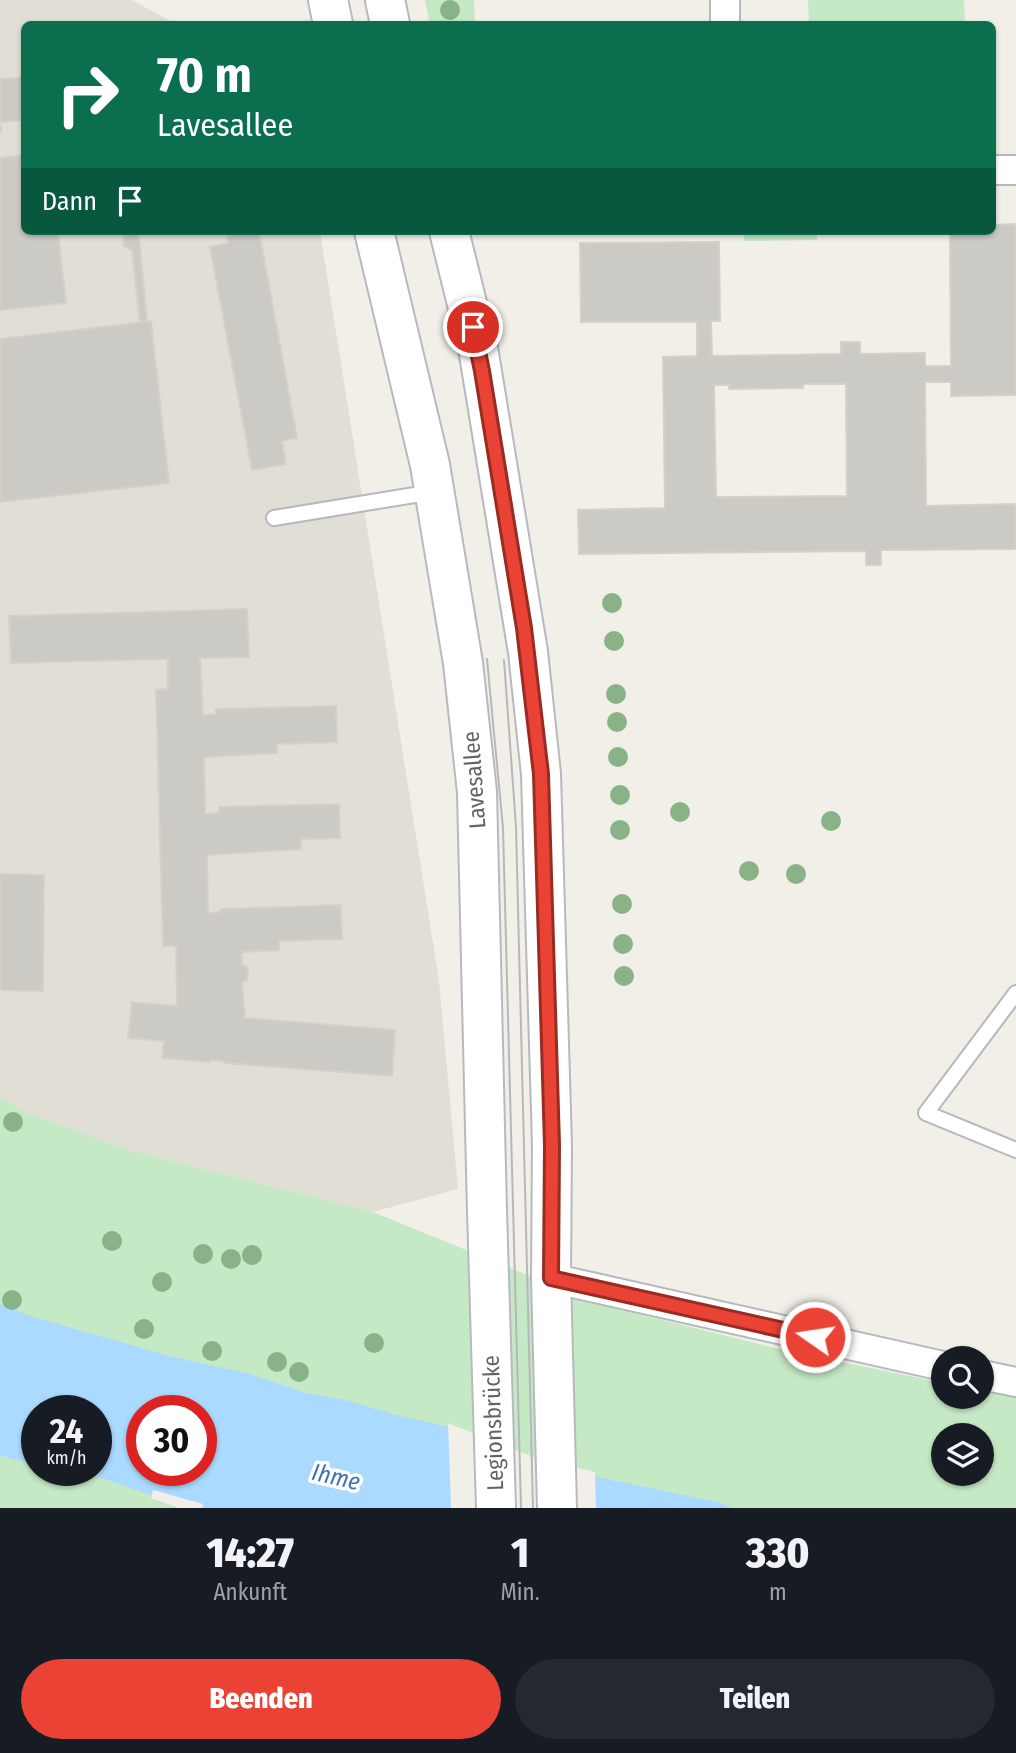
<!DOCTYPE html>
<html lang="de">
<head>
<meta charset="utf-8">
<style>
	:root { --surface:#171b24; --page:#242831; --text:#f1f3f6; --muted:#9ea1a6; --accent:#ea4335 }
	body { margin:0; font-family:"Fira Sans Condensed",sans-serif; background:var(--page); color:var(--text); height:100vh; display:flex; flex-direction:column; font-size:26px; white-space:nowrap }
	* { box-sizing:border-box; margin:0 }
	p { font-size:23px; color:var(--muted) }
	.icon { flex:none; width:38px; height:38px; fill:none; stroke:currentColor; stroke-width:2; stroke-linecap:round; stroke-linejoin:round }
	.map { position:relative; height:1508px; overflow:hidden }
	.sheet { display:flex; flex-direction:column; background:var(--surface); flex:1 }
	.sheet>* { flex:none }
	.hud { position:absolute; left:21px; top:21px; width:975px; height:214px; border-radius:10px; box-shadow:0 2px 5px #0004; background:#0b6e4f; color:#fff; overflow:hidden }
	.controls { position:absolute; left:931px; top:1346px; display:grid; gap:14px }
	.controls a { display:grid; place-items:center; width:63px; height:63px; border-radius:50%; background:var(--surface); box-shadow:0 2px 5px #0004; font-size:35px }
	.speed { position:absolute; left:21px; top:1395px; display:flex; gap:14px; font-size:35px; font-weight:700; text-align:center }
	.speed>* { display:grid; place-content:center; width:91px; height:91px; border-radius:50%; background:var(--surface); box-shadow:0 2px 5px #0004; line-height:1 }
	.speed small { font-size:18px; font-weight:400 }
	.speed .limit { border:10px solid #d22; background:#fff; color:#111 }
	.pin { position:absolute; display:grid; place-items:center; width:60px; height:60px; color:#fff; margin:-30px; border:4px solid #fff; border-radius:50%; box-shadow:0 2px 7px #0007 }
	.me { position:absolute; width:77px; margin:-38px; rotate:283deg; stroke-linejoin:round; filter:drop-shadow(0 0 5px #0008) }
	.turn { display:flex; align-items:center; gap:24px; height:147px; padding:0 21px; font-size:32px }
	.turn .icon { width:91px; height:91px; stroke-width:2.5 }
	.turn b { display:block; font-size:49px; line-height:60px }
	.then { display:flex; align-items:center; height:66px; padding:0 21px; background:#0003; gap:14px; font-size:26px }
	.eta { display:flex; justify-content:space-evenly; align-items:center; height:119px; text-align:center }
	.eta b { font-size:42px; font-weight:800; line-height:49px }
	.primary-button { display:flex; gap:14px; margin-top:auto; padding:14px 21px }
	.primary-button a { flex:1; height:80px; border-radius:42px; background:var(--accent); color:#fff; font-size:28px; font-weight:800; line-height:80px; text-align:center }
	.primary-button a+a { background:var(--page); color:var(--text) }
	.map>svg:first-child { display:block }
</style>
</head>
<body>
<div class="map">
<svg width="1016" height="1508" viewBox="0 0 1016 1508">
	<rect width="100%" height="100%" fill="#f1efe8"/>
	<polygon fill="#e1ded6" points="0,0 132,0 176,24 24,24 24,231 320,231 439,981 458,1189 373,1212 133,1151 27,1113 0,1097"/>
	<g fill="#c5e8c5" fill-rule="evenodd">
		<polygon points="425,0 474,0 475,24 430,24"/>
		<polygon points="808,0 964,0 965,24 809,24"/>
		<polygon points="744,231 817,231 817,240 744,241"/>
		<path d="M0,1097L27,1113L133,1151L373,1212L598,1304L779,1349L943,1383V1396H982V1391L1016,1398V1508H0ZM37,1410H96V1470H37ZM142,1410H201V1470H142ZM943,1435H982V1474H943Z"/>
	</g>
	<path fill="#aadaff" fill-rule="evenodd" d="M0,1304L27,1315L169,1356L250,1374L305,1393L346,1400L396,1415L449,1427L535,1461L607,1479L717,1502L733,1508H189L78,1470H96V1410H37V1463L12,1459L0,1455ZM142,1410H201V1470H142Z"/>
	<g fill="#f1efe8">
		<polygon points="448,1423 536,1458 595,1472 596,1508 451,1508"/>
		<polygon points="153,1490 203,1504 202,1508 179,1508 151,1498"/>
	</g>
	<g fill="#cccac5" stroke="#d6d1c6" stroke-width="2" fill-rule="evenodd">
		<polygon points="24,77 24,120 0,122 1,132 0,132 0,79"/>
		<polygon points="24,155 24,231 58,231 66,303 0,310 0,158"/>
		<path d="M1016,224V395L951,396V382H925L926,506L1016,504V549L881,550V565H866V551L579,554L578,510L665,508L663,357L697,356V322H581L580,243L719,242L720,321H711L712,356L841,354V342H860V354L925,353V366H951L950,231H992V225ZM803,384H846L847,496L716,497L714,385H729V389L803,388Z"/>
		<polygon points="123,231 130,231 139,237 147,322 140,323 132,250 124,246"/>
		<polygon points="226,231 259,231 297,438 282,441 286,464 252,470 210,247 228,243"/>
		<polygon points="151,321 169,483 0,502 0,339"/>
		<polygon points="247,609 249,657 200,658 203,715 216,714 216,709 336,706 337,742 277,744 277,753 204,757 205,814 219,813 219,807 339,804 340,838 301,839 301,849 207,855 208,913 221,912 221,909 341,905 342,939 279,941 279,950 242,952 242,965 246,966 248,970 247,980 242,983 245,1018 395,1030 392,1076 224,1063 224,1061 210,1060 210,1062 162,1058 164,1041 128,1038 132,1002 177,1006 176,946 163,946 156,690 168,689 168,659 11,663 9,616"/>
		<polygon points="0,874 44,875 43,991 0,990"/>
	</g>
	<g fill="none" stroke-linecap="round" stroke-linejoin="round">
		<defs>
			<g id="service">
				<polyline points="274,518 433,492"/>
				<polyline points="1016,993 926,1113 1016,1150"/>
			</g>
			<g id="minor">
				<polyline points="725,0 725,24"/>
				<polyline points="992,170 1016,170"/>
				<polyline points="551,1278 943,1366"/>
				<polyline points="982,1375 1016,1382"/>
			</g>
			<g id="secondary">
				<polyline points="328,0 333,24"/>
				<polyline points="385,0 390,24"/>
				<polyline points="374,231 430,465 463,663 477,792 487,1211 496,1508"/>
				<polyline points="449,231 478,348 528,652 541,774 552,1145 551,1278 557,1508"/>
			</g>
		</defs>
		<use href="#service" stroke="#b5b8bc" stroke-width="18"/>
		<use href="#minor" stroke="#b5b8bc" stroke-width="32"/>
		<use href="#secondary" stroke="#b6babf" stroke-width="42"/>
		<use href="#service" stroke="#fff" stroke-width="14"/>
		<use href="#minor" stroke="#fff" stroke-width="28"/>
		<use href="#secondary" stroke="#fff" stroke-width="38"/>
		<g stroke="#b6b7b8" stroke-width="2">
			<polyline points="487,659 503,828 521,1508"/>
			<polyline points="504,660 516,827 533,1508"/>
		</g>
	</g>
	<g fill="#89b387">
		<circle cx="450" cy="10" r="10"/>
		<circle cx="612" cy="603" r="10"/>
		<circle cx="614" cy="641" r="10"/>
		<circle cx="616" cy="694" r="10"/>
		<circle cx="617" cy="722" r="10"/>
		<circle cx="618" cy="757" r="10"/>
		<circle cx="620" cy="795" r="10"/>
		<circle cx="680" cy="812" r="10"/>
		<circle cx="831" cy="821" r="10"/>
		<circle cx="620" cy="830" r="10"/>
		<circle cx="749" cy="871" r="10"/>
		<circle cx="796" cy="874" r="10"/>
		<circle cx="622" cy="904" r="10"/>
		<circle cx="623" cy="944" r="10"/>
		<circle cx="624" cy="976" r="10"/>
		<circle cx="13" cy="1122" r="10"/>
		<circle cx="112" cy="1241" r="10"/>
		<circle cx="203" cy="1254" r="10"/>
		<circle cx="252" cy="1255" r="10"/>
		<circle cx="231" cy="1259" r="10"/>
		<circle cx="162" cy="1282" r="10"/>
		<circle cx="12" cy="1300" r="10"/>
		<circle cx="144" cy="1329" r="10"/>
		<circle cx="374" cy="1343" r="10"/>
		<circle cx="212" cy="1351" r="10"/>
		<circle cx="277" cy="1362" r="10"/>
		<circle cx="299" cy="1372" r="10"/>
	</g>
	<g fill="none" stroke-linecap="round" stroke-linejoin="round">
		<defs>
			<polyline id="route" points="473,327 482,371 524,628 541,774 552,1145 551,1278 815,1337"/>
		</defs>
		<use href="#route" stroke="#982c22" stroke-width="18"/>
		<use href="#route" stroke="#ea4335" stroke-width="12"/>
	</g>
	<g text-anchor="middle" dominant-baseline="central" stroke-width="7" stroke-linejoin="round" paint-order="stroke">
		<g font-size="23" fill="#5f6368" stroke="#fff">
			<text transform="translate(474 780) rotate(-94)">Lavesallee</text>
			<text transform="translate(493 1423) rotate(-92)">Legionsbrücke</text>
		</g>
		<g font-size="24" font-style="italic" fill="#4174aa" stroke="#fff">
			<text transform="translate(336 1477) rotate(13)">Ihme</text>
		</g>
	</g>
</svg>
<div class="controls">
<a><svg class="icon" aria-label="search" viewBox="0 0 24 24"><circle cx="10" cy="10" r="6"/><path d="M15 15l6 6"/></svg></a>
<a><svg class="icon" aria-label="layers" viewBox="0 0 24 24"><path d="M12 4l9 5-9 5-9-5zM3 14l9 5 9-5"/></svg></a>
</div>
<div class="speed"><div>24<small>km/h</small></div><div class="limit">30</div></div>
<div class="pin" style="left:473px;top:327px;background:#d93025"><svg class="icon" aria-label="arrive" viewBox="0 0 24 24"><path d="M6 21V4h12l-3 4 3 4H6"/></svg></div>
<svg class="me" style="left:815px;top:1337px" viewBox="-20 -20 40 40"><circle r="17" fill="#ea4335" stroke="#fff" stroke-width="3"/><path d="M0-11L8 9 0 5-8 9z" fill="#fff"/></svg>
<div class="hud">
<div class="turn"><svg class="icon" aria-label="right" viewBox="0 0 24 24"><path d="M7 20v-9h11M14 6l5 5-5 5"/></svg><div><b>70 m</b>Lavesallee</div></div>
<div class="then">Dann<svg class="icon" aria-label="arrive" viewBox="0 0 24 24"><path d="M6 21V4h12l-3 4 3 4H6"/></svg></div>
</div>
</div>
<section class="sheet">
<div class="eta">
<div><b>14:27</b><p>Ankunft</p></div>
<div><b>1</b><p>Min.</p></div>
<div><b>330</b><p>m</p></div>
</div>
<div class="primary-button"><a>Beenden</a><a>Teilen</a></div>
</section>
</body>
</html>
